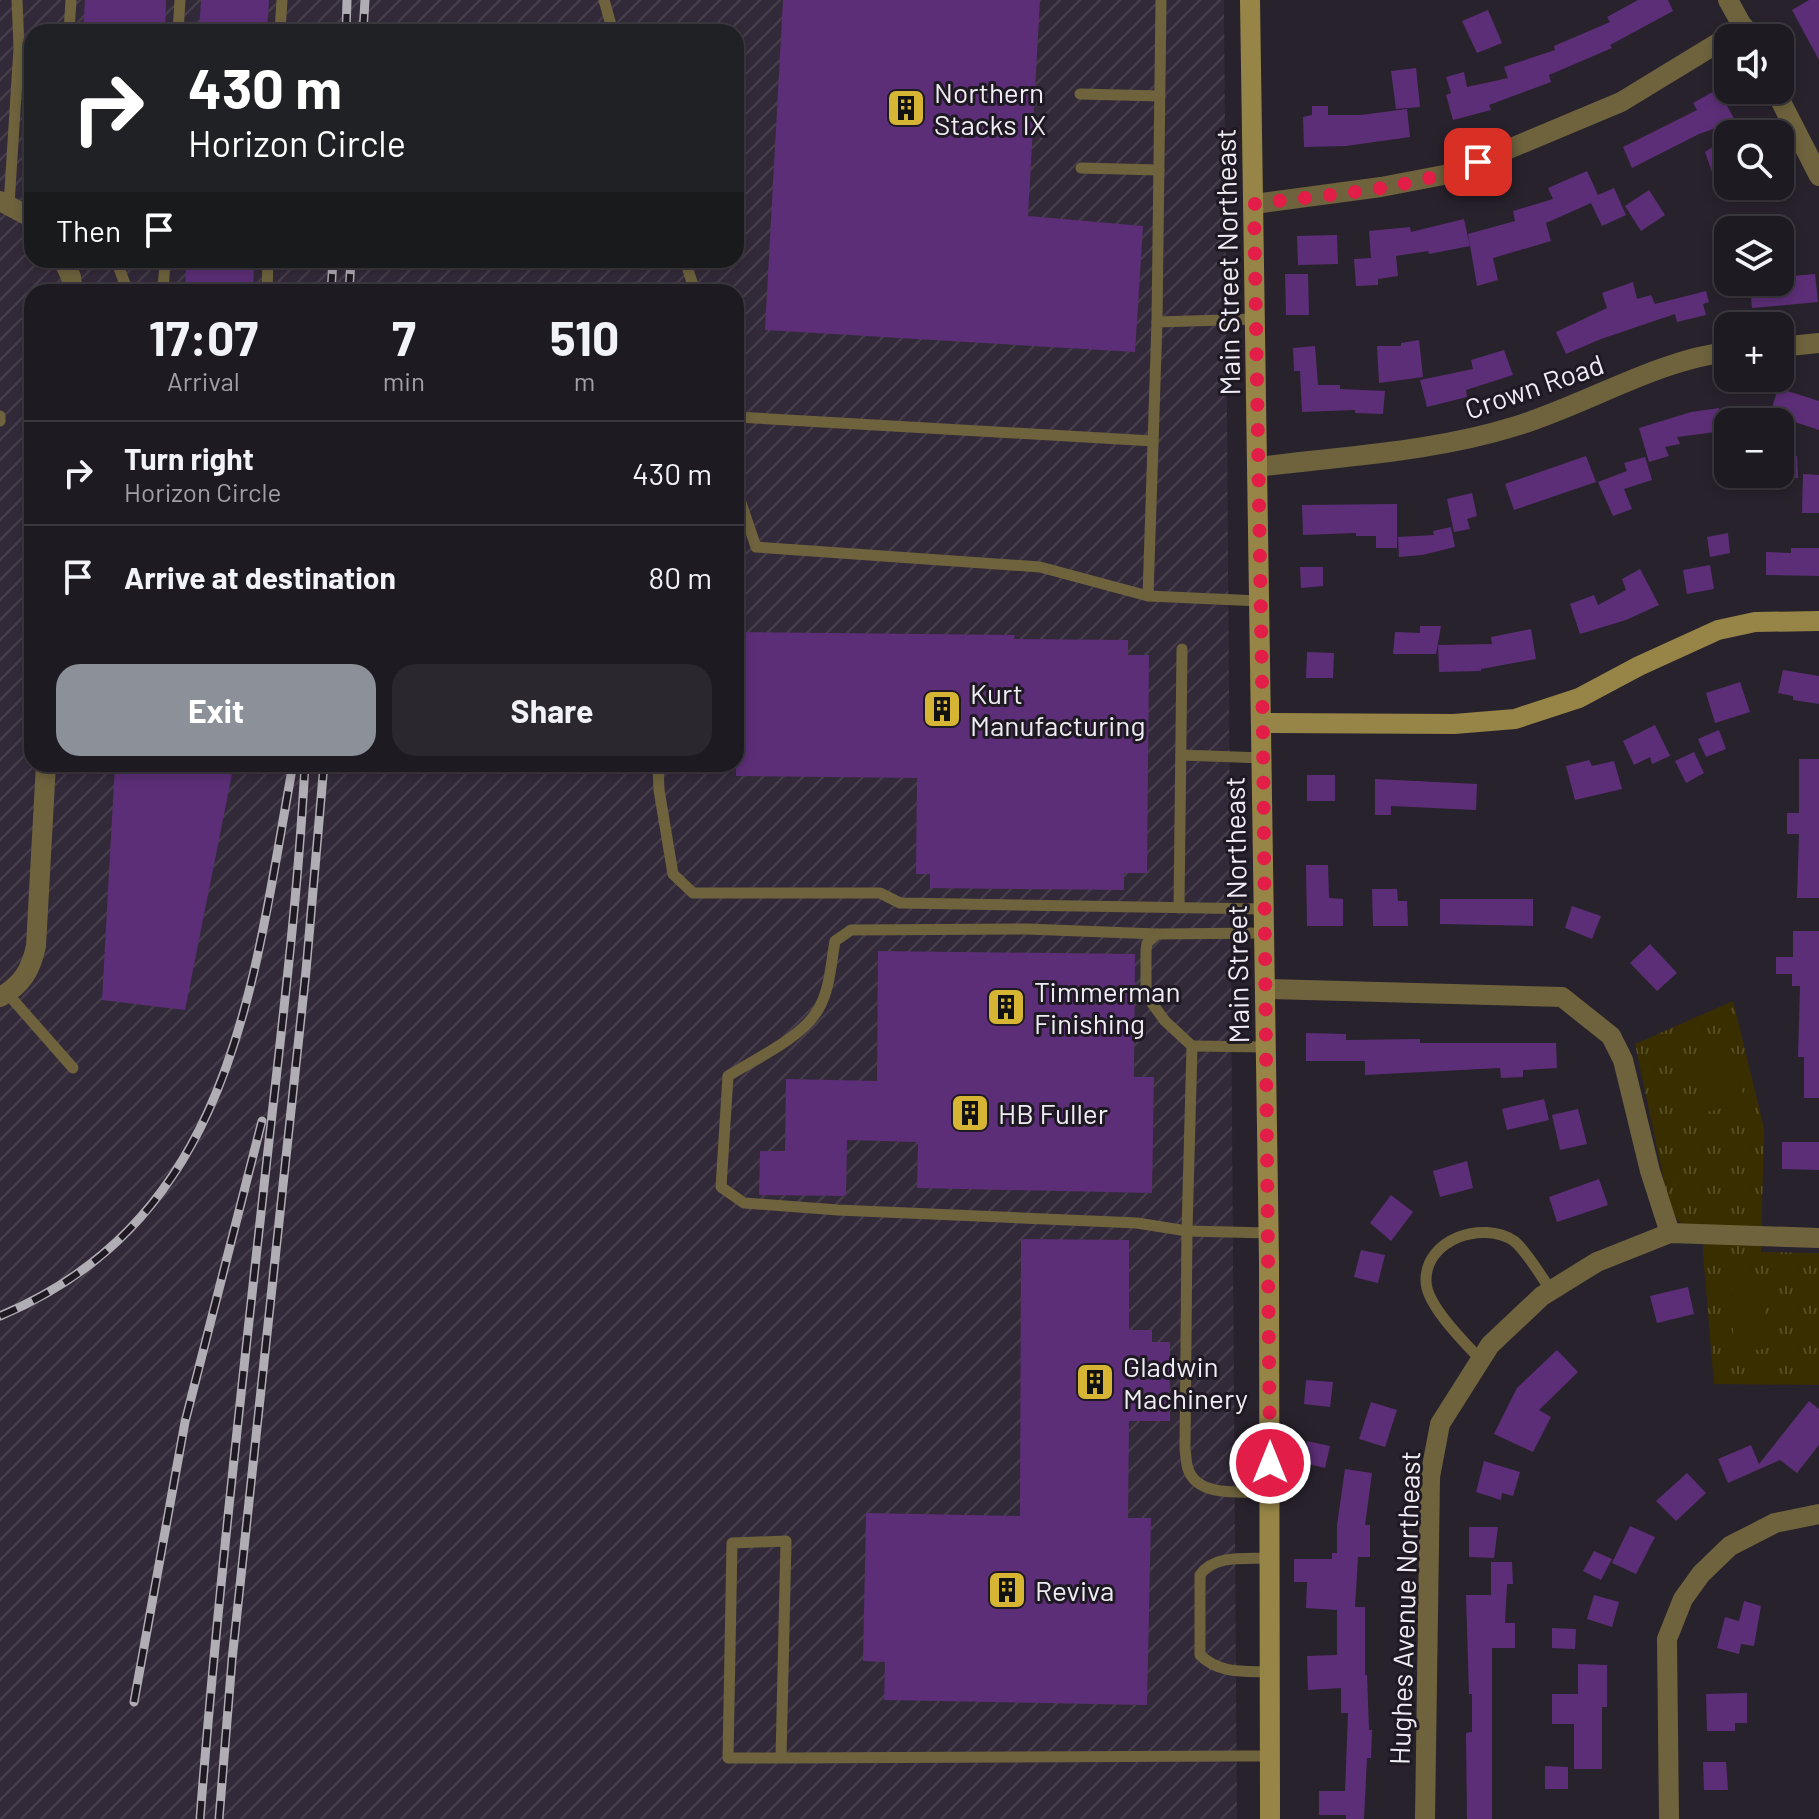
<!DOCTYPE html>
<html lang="en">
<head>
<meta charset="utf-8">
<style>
	:root { --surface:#1e1a21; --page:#2b272e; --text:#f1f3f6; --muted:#a1a1a5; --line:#3c383f; --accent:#8c9099 }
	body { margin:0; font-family:Barlow,sans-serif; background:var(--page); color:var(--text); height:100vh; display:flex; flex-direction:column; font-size:30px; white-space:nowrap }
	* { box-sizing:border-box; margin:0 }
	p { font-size:26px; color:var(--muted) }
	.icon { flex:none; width:44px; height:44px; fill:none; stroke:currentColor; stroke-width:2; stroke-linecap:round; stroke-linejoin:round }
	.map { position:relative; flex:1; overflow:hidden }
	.panel { position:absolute; left:24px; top:284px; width:720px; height:488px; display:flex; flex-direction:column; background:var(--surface); border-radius:24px; box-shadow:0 4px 12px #0003,0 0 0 2px var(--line) }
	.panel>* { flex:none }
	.guide { position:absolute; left:24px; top:24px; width:720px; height:244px; border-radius:24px; box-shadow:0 4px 12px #0003,0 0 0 2px var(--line); background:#202124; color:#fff; overflow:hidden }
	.buttons { position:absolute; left:1714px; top:24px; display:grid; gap:16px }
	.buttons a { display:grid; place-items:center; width:80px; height:80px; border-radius:16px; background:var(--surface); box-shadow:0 4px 12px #0003,0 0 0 2px var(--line); font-size:40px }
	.pin { position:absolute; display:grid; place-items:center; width:68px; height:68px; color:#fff; margin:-34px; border-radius:16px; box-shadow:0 4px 12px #0006 }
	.me { position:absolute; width:88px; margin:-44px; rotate:0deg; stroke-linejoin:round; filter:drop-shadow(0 0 6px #0008) }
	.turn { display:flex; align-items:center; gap:28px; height:168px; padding:0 32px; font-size:36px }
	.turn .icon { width:104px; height:104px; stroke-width:2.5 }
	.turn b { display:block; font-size:56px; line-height:68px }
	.then { display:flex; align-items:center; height:76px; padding:0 32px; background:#0003; gap:16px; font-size:30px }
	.eta { display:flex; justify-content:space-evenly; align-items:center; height:136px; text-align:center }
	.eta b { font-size:48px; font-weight:700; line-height:56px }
	.button { display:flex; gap:16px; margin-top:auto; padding:16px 32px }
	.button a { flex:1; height:92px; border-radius:24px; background:var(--accent); color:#fff; font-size:32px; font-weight:700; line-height:92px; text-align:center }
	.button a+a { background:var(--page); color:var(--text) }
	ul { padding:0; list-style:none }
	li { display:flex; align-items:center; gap:24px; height:104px; padding:0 32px; border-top:2px solid var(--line) }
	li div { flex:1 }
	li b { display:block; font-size:30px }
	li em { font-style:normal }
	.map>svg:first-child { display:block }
</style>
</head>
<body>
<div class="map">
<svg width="1819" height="1819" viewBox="0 0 1819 1819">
	<defs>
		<pattern id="industrial-furrows" width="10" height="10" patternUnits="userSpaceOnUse" patternTransform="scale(2)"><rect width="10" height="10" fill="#332a39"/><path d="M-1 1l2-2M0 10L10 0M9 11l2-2" fill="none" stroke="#473f4c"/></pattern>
		<pattern id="park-tufts" width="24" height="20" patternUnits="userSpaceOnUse" patternTransform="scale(2)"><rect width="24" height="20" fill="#392e00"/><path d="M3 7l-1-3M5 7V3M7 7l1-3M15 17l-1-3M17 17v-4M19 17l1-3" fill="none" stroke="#564c26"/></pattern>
	</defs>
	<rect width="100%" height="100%" fill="#28222c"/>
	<path fill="url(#industrial-furrows)" fill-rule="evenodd" d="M0,0H1224L1237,1819H0ZM32,32H736V260H32ZM32,292H736V764H32Z"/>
	<polygon fill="url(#park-tufts)" points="1733,1001 1764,1128 1761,1252 1819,1253 1819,1385 1714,1384 1703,1253 1704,1227 1688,1229 1671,1214 1635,1044"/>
	<g fill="#392e00">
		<polygon points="1733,1052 1745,1103 1707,1112 1695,1061"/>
		<polygon points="1764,1279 1767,1349 1734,1351 1731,1281"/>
	</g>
	<g fill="#5c2e77">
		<polygon points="85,0 166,0 165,32 83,32"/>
		<polygon points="201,0 269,0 267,32 199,32"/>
		<polygon points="783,0 1040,0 1028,216 1143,226 1135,352 765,330"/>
		<polygon points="1638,0 1668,0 1673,11 1610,45 1612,48 1549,75 1551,82 1489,105 1491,110 1453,120 1446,95 1451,93 1446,77 1464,72 1467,87 1508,78 1504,67 1555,50 1554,46 1610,22 1607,17"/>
		<polygon points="1809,0 1819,0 1819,60 1792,10"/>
		<polygon points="1488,10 1502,43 1477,53 1462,21"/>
		<polygon points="1416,68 1420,107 1396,109 1391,71"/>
		<polygon points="1718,89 1738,126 1721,135 1716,128 1699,134 1632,168 1623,147 1697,110 1693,103"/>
		<polygon points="1312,106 1328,106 1328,115 1361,115 1407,109 1410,137 1346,146 1304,147 1303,117 1312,115"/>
		<polygon points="1722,141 1728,165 1712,172 1705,152"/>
		<polygon points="1587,171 1598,195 1614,188 1626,215 1602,226 1591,203 1546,223 1551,241 1493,258 1498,280 1477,286 1468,234 1515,221 1513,211 1553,199 1548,188"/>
		<polygon points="1649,190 1665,215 1641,231 1625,206"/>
		<polygon points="1464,219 1470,246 1429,254 1428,251 1396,256 1398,276 1378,279 1378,285 1356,286 1354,259 1371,258 1369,231 1410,227 1411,232"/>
		<polygon points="1337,235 1338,264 1298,265 1297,236"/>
		<polygon points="186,260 254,260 253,292 185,292"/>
		<polygon points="1285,274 1308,274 1309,315 1286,315"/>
		<polygon points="1815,274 1818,302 1752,308 1750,286 1775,284 1780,282 1780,277"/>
		<polygon points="1633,282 1637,299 1651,295 1655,304 1706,291 1709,302 1703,304 1706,315 1677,322 1675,314 1601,339 1566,354 1556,332 1607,308 1602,293"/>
		<polygon points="1419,340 1423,377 1379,383 1377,346 1401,346 1401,343"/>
		<polygon points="1315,346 1318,385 1340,385 1340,389 1385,391 1383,414 1355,413 1355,410 1302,412 1300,371 1294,371 1293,348"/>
		<polygon points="1504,350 1513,375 1466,390 1467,397 1427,407 1420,380 1473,369 1471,360"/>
		<polygon points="1778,388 1819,401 1819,430 1770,414"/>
		<polygon points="1719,408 1723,431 1677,437 1680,444 1665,447 1669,456 1649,462 1639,428 1691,412"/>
		<polygon points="1586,456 1596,482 1514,510 1505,484"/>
		<polygon points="1797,456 1798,478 1780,479 1780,457"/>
		<polygon points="1645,457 1652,480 1624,489 1632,509 1613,516 1598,482 1627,471 1624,463"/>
		<polygon points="1803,474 1819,475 1819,513 1802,513"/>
		<polygon points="1472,493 1477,516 1467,519 1470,529 1454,532 1447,499"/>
		<polygon points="1397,504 1397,548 1376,548 1376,536 1356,536 1356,533 1303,535 1302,505"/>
		<polygon points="1451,527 1455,547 1422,555 1399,557 1398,537 1434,535 1433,531"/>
		<polygon points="1728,533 1730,553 1710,557 1707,537"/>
		<polygon points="1791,548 1819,548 1819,576 1766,575 1766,552 1791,553"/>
		<polygon points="1710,565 1714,589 1687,594 1683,570"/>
		<polygon points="1300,567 1323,567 1323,586 1301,588"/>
		<polygon points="1640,569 1659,605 1626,620 1580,634 1570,604 1594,595 1598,605 1626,590 1622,579"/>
		<polygon points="1420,626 1441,626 1436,654 1393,654 1395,632 1420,633"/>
		<polygon points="1531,629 1536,659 1481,669 1481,671 1439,672 1438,645 1492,644 1491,637"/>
		<polygon points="736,632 1015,635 1014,639 1128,640 1128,655 1149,655 1147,873 1124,873 1124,890 930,888 930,874 916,874 917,778 736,776"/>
		<polygon points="1307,652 1334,653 1333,678 1306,678"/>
		<polygon points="1783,670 1819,676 1819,704 1793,700 1793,696 1778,693"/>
		<polygon points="1740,682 1750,712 1715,723 1706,693"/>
		<polygon points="1655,725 1670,756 1652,764 1650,757 1634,765 1623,741"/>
		<polygon points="1719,730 1726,749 1706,757 1698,739"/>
		<polygon points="1694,752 1704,773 1686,783 1675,761"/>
		<polygon points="1799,759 1819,759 1819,898 1797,898 1799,834 1787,834 1787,813 1799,813"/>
		<polygon points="1589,760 1592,766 1614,761 1622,789 1575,800 1566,766"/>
		<polygon points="115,764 234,764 185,1010 102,1000"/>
		<rect x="1307" y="775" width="28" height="26"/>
		<polygon points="1375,779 1477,784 1476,810 1391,806 1391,815 1375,815"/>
		<polygon points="1306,865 1328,865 1329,898 1343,899 1343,926 1307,926"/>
		<polygon points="1372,889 1397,889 1398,901 1407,901 1408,926 1373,926"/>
		<polygon points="1440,899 1533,899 1533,926 1440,924"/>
		<polygon points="1572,906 1601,916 1592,939 1565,928"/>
		<polygon points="1793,931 1819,931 1819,1098 1804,1098 1804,1057 1798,1057 1800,986 1792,986 1792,974 1776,974 1776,957 1793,957"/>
		<polygon points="1650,944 1677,973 1657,991 1630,963"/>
		<polygon points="878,951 1135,954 1134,1077 1154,1077 1152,1193 917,1188 918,1142 847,1140 846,1196 759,1195 760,1151 785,1151 786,1079 877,1081"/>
		<polygon points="1306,1033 1346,1034 1346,1040 1420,1039 1420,1043 1556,1043 1557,1068 1523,1070 1523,1077 1501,1078 1500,1068 1365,1075 1365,1061 1306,1061"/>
		<polygon points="1544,1099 1549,1120 1507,1130 1502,1109"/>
		<polygon points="1578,1109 1587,1144 1560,1150 1552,1115"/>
		<polygon points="1782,1142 1819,1142 1819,1170 1782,1169"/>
		<polygon points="1467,1161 1473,1188 1440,1197 1433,1171"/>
		<polygon points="1599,1179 1608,1205 1557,1222 1549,1197"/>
		<polygon points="1391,1195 1413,1212 1391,1241 1370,1223"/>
		<polygon points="1021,1239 1129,1240 1129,1330 1152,1330 1152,1342 1170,1342 1170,1421 1129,1421 1128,1518 1151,1518 1147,1705 884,1700 885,1662 863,1661 866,1513 1020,1516"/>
		<polygon points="1361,1250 1385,1255 1378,1283 1354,1277"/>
		<polygon points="1688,1287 1694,1314 1657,1323 1650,1296"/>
		<polygon points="1557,1350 1578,1372 1539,1410 1551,1417 1533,1452 1494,1434 1517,1388"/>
		<polygon points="1306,1380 1333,1382 1330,1407 1304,1404"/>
		<polygon points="1809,1401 1819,1409 1819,1445 1797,1473 1780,1460 1728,1483 1718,1459 1751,1445 1759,1464"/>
		<polygon points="1371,1402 1397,1410 1385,1447 1359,1439"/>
		<polygon points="1307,1441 1330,1446 1325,1468 1303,1463"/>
		<polygon points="1484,1461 1520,1472 1513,1496 1502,1493 1501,1500 1476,1492"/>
		<polygon points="1345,1469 1372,1473 1365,1525 1370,1525 1370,1557 1358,1557 1355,1607 1365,1607 1365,1675 1367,1675 1369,1730 1372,1730 1371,1758 1367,1758 1364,1819 1346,1819 1346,1815 1319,1815 1319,1791 1345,1791 1348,1713 1341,1713 1341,1688 1308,1690 1307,1656 1337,1655 1337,1610 1306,1608 1307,1582 1294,1582 1294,1559 1332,1559 1332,1553 1337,1553 1337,1525"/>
		<polygon points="1687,1473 1706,1493 1676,1521 1656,1501"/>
		<polygon points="1630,1526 1655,1537 1636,1574 1612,1563"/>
		<polygon points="1469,1527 1498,1527 1494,1558 1469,1557"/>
		<polygon points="1594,1551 1612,1559 1601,1580 1583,1571"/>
		<polygon points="1491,1562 1512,1562 1513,1584 1507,1584 1505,1623 1515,1623 1515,1648 1492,1648 1492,1819 1467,1819 1466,1733 1472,1732 1472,1694 1469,1694 1466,1595 1491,1595"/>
		<polygon points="1594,1595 1619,1602 1612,1627 1587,1619"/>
		<polygon points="1744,1601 1761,1606 1754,1646 1741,1644 1739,1654 1717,1648 1725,1617 1739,1621"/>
		<polygon points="1552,1628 1576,1629 1575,1649 1552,1648"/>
		<polygon points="1578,1664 1607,1665 1607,1707 1602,1707 1602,1769 1574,1769 1574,1724 1552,1724 1552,1694 1578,1694"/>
		<polygon points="1747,1693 1747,1723 1735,1723 1735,1731 1707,1731 1706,1694"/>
		<polygon points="1703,1762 1726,1762 1728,1790 1704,1790"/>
		<polygon points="1545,1766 1568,1767 1568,1789 1545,1789"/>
	</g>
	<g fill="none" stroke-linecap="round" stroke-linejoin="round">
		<g stroke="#6e633d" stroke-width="11">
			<polyline points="604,0 613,32"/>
			<polyline points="69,32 71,0"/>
			<polyline points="178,32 180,0"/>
			<polyline points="280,32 282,0"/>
			<polyline points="1080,94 1160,96"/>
			<polyline points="1081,168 1159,170"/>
			<polyline points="9,205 19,48 17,0"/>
			<polyline points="116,260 128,292"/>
			<polyline points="685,260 695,292"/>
			<polyline points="163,292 165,260"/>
			<polyline points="267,292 268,260"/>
			<polyline points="1157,322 1161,0"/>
			<polyline points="0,416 0,421"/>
			<polyline points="736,417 1153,441"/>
			<polyline points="736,488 756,547 1040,567 1148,596 1260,601"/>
			<polyline points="1148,596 1157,322 1256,319"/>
			<polyline points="1181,755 1263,758"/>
			<polyline points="658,764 659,790 673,874 693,893 880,893 900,903 1264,909"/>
			<polyline points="1179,908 1182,649"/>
			<path d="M1265,933L1157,934L1147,943L1146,950V995L1165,1021L1192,1046L1187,1231L1185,1449C1186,1455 1186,1463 1188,1469C1198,1499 1245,1491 1270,1492"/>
			<path d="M1157,934L1027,929L851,930L835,941C831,963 830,989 819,1008C804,1037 755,1059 728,1076L721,1187L744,1203L838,1210L1137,1223L1187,1231L1269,1233"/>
			<polyline points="7,993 73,1068"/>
			<polyline points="1192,1046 1266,1047"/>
			<path d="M1481,1360C1465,1343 1426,1305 1426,1281C1425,1239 1483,1220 1514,1241C1526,1250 1542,1278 1551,1290"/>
			<path d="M1270,1558C1247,1559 1214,1554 1200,1575V1655C1219,1674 1245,1671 1270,1672"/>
			<polyline points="781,1758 786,1541 732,1543 728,1758 781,1758 1239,1756 1270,1756"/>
		</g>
		<g stroke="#6e633d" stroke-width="20">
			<polyline points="1728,0 1749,38"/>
			<polyline points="1775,90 1819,176"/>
			<polyline points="0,201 32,218"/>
			<polyline points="1254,204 1381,187 1449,174 1621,102 1744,27"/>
			<polyline points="63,260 71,277 73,292"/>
			<polyline points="1780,347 1819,343"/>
			<path d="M1258,467C1344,456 1433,452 1516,426C1583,406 1659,359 1728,352"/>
			<polyline points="1266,989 1562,997 1611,1036 1623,1060 1650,1171 1670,1233"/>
			<path d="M0,997C22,985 31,970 36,946L46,764"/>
			<polyline points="1425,1819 1430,1477 1440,1424 1490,1345 1542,1296 1597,1262 1670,1233 1819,1238"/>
			<polyline points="1669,1819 1667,1639 1683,1599 1701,1574 1730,1546 1775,1523 1819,1514"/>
		</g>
		<g stroke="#978547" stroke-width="20">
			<polyline points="1250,0 1269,1261 1270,1819"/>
			<polyline points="1262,723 1454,724 1515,719 1579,698 1639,666 1718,630 1755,622 1819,621"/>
		</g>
		<defs>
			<g id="rail">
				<polyline points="346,32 347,0"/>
				<polyline points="363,32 365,0"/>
				<polyline points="331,292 333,260"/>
				<polyline points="349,292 351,260"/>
				<path d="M0,1316C234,1218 253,983 293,764"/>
				<polyline points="134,1702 185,1422 262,1121"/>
				<path d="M200,1819C217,1602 242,1385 266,1168C281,1033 298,899 305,764"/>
				<polyline points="219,1819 232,1660 306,971 324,764"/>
			</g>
		</defs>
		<use href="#rail" stroke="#b1adb5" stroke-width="9"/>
		<use href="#rail" stroke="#1e1922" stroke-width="6" stroke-dasharray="18" stroke-linecap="butt"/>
	</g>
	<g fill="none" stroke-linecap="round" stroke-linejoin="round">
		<path stroke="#e11d48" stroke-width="14" stroke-dasharray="0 25.2" d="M1270,1463L1263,740L1254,204C1328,194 1408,191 1478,162"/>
	</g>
	<defs>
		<symbol id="building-square" viewBox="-11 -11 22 22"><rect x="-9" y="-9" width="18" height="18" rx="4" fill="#d6b534" stroke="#1e1922"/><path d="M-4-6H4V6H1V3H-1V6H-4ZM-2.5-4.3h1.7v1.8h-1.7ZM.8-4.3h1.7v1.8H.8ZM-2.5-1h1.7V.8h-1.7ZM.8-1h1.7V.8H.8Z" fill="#111"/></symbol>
	</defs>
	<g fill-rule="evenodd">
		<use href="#building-square" x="884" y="86" width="44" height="44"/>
		<use href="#building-square" x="920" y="687" width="44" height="44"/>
		<use href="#building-square" x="984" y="985" width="44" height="44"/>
		<use href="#building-square" x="948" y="1091" width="44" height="44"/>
		<use href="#building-square" x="1073" y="1360" width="44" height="44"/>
		<use href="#building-square" x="985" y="1568" width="44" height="44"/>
	</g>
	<g text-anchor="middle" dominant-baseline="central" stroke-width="6" stroke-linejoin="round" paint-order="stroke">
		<g font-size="28" fill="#f0ecf3" stroke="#1e1922" text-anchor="start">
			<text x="934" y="92">Northern<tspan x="934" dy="32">Stacks IX</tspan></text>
			<text x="970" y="693">Kurt<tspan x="970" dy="32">Manufacturing</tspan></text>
			<text x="1034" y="991">Timmerman<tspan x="1034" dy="32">Finishing</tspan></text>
			<text x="998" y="1113">HB Fuller</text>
			<text x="1123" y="1366">Gladwin<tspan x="1123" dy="32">Machinery</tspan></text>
			<text x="1035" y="1590">Reviva</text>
		</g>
		<g font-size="28" fill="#f0ecf3" stroke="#1e1922">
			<text transform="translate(1227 262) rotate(-91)">Main Street Northeast</text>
			<text transform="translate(1534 386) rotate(-19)">Crown Road</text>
			<text transform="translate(1236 910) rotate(-91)">Main Street Northeast</text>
			<text transform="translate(1404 1608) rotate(-88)">Hughes Avenue Northeast</text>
		</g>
	</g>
</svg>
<div class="buttons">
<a><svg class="icon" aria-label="sound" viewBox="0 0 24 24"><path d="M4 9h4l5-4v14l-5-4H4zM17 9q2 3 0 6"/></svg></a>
<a><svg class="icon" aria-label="search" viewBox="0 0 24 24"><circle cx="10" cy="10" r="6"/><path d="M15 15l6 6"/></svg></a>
<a><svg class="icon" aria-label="layers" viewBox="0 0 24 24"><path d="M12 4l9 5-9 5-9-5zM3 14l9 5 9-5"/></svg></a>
<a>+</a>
<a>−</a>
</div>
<div class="pin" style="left:1478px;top:162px;background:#d93025"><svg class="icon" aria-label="arrive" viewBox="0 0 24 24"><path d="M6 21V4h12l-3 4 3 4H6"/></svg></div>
<svg class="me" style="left:1270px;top:1463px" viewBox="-20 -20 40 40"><circle r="17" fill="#e11d48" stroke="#fff" stroke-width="3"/><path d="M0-11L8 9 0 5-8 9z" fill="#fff"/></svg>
<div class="guide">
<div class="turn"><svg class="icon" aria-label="right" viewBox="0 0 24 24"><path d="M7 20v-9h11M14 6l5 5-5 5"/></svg><div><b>430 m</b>Horizon Circle</div></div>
<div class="then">Then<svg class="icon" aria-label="arrive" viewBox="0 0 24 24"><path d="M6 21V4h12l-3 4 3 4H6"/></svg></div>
</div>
<section class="panel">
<div class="eta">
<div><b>17:07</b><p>Arrival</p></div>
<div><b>7</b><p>min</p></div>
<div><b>510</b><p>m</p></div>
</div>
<ul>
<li><svg class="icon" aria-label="right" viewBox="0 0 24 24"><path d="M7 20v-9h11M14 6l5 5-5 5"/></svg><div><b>Turn right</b><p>Horizon Circle</p></div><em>430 m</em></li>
<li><svg class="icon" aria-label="arrive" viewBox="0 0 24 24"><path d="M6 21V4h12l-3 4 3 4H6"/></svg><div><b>Arrive at destination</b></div><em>80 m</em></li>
</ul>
<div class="button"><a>Exit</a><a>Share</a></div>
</section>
</div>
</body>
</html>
